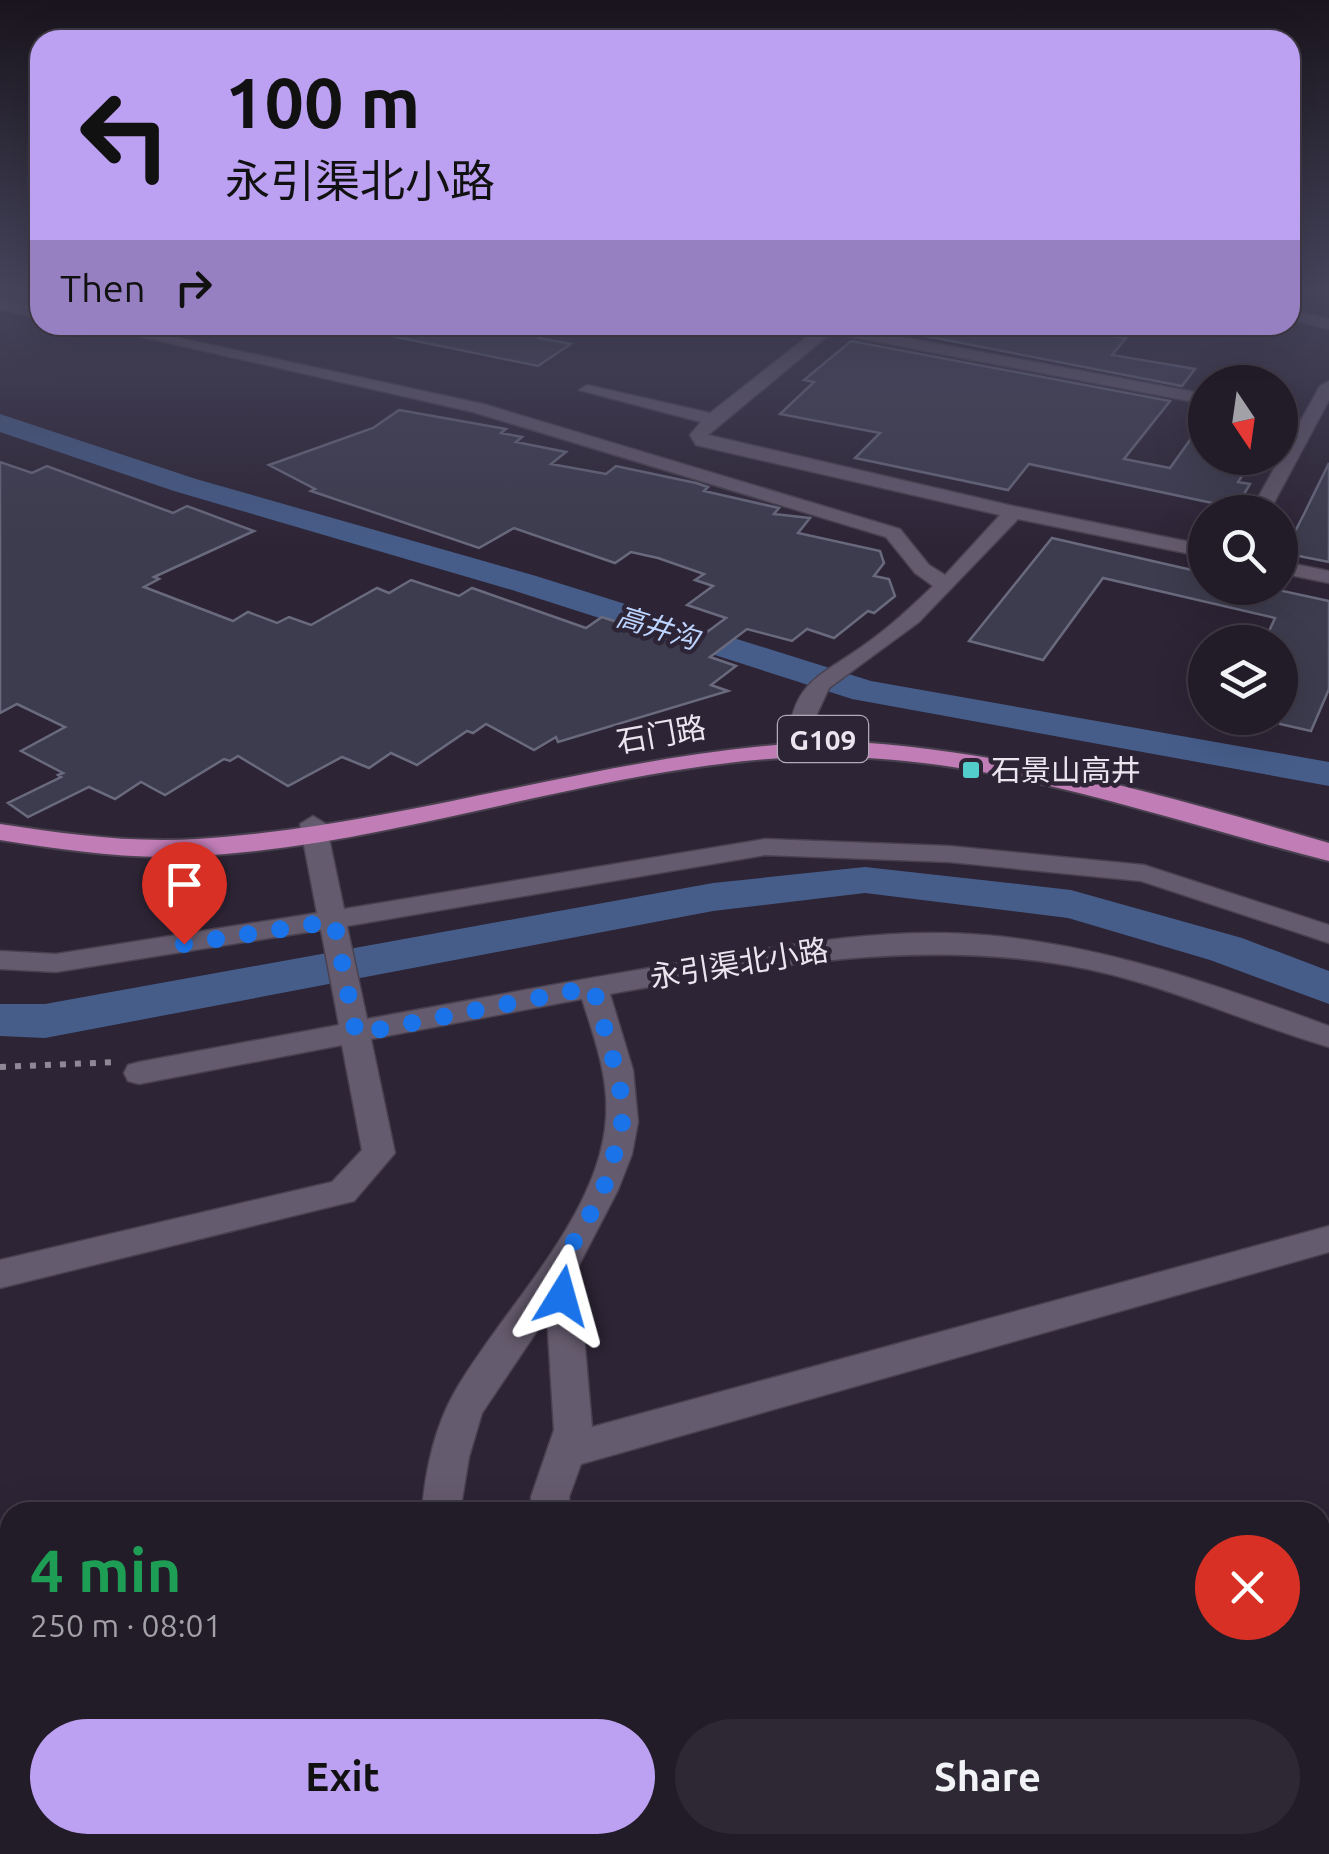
<!DOCTYPE html>
<html lang="en">
<head>
<meta charset="utf-8">
<style>
	:root { --surface:#221b28; --page:#2e2834; --text:#f1f3f6; --muted:#a2a1a8; --line:#3f3945; --accent:#bca0f2 }
	body { margin:0; font-family:Ubuntu,"Noto Sans SC",sans-serif; background:var(--page); color:var(--text); height:100vh; display:flex; flex-direction:column; font-size:38px; white-space:nowrap }
	* { box-sizing:border-box; margin:0 }
	p { font-size:32px; color:var(--muted) }
	.icon { flex:none; width:55px; height:55px; fill:none; stroke:currentColor; stroke-width:2; stroke-linecap:round; stroke-linejoin:round }
	.map { position:relative; flex:1; overflow:hidden }
	.panel { position:absolute; left:0px; top:1502px; width:1330px; height:352px; display:flex; flex-direction:column; background:var(--surface); border-radius:30px 30px 0 0; box-shadow:0 10px 40px #0002,0 0 0 2px var(--line) }
	.panel>* { flex:none }
	.hud { position:absolute; left:30px; top:30px; width:1270px; height:305px; border-radius:30px; box-shadow:0 10px 40px #0002,0 0 0 2px var(--line); background:#bca0f2; color:#111; overflow:hidden }
	.needle { width:65px; rotate:167deg }
	.fabs { position:absolute; left:1188px; top:365px; display:grid; gap:20px }
	.fabs a { display:grid; place-items:center; width:110px; height:110px; border-radius:50%; background:var(--surface); box-shadow:0 10px 40px #0002,0 0 0 2px var(--line); font-size:50px }
	.pin { position:absolute; display:grid; place-items:center; width:85px; height:85px; color:#fff; margin:-102px -42px; border-radius:50% 50% 50% 0; rotate:-45deg; box-shadow:0 0 10px #0007 }
	.pin .icon { rotate:45deg }
	.me { position:absolute; width:110px; margin:-55px; rotate:8deg; stroke-linejoin:round; filter:drop-shadow(0 0 8px #0008) }
	.turn { display:flex; align-items:center; gap:35px; height:210px; padding:0 30px; font-size:45px }
	.turn .icon { width:130px; height:130px; stroke-width:2.5 }
	.turn b { display:block; font-size:70px; line-height:85px }
	.then { display:flex; align-items:center; height:95px; padding:0 30px; background:#0003; gap:20px; font-size:38px }
	.round { display:grid; place-items:center; flex:none; width:105px; height:105px; border-radius:52px; background:var(--page) }
	.head { display:flex; align-items:center; justify-content:space-between; height:170px; padding:0 30px }
	h1 { font-size:60px; font-weight:700; line-height:75px; color:#1e9e55 }
	.action { display:flex; gap:20px; margin-top:auto; padding:20px 30px }
	.action a { flex:1; height:115px; border-radius:60px; background:var(--accent); color:#111; font-size:40px; font-weight:700; line-height:115px; text-align:center }
	.action a+a { background:var(--page); color:var(--text) }
	.map>svg:first-child { display:block }
</style>
</head>
<body>
<div class="map">
<svg width="1329" height="1854" viewBox="0 0 1329 1854">
	<rect width="100%" height="100%" fill="#2d2435"/>
	<g fill="none" stroke-linecap="round" stroke-linejoin="round">
		<g fill="#465d8a" fill-rule="evenodd">
			<polygon points="0,414 196,479 536,576 871,681 1329,762 1329,786 852,699 512,590 174,491 0,432"/>
			<polygon points="865,867 1071,890 1242,938 1329,971 1329,1004 1210,960 1068,918 865,893 713,911 45,1038 0,1036 0,1004 45,1004 713,883"/>
		</g>
	</g>
	<g fill="#3d3c4e" stroke="#6a6a7e" stroke-width="2.5">
		<polygon points="383,325 560,325 539,338 571,344 538,366 382,334"/>
		<polygon points="869,325 1053,325 1126,338 1112,355 1195,369 1182,386"/>
		<polygon points="851,341 1170,401 1124,459 1170,468 1205,419 1205,458 1254,458 1238,482 1250,484 1236,508 1029,464 1008,490 855,458 880,433 780,414 814,382 804,380"/>
		<polygon points="399,410 506,429 501,433 522,437 516,442 566,452 551,464 606,474 616,466 696,483 708,487 704,491 779,508 774,514 810,518 798,533 880,551 884,563 874,576 889,579 895,596 874,613 868,611 834,638 807,629 792,641 747,629 710,657 736,666 711,685 728,691 558,742 556,737 534,750 486,724 473,733 467,731 417,765 391,753 369,768 342,757 288,786 238,756 230,761 224,759 165,795 141,782 115,799 89,787 28,817 8,803 61,777 58,775 63,773 21,751 65,727 17,704 0,713 0,462 32,473 47,466 173,513 187,506 254,531 154,577 159,579 144,587 233,621 248,612 277,623 289,617 311,625 377,588 389,593 411,580 459,596 472,588 586,628 602,617 688,646 726,618 687,605 713,586 695,580 704,574 658,558 631,552 615,563 514,528 479,548 311,491 315,489 269,465 373,428"/>
		<polygon points="1329,463 1329,562 1284,553 1304,514"/>
		<polygon points="1052,538 1205,573 1205,588 1269,588 1329,601 1329,689 1311,731 1280,724 1280,642 1264,642 1275,618 1103,578 1043,660 969,641"/>
	</g>
	<g fill="none" stroke-linecap="round" stroke-linejoin="round">
		<defs>
			<g id="minor">
				<polygon points="0,299 40,308 40,318 0,309"/>
				<polygon points="1290,309 1329,319 1329,329 1290,319"/>
				<path d="M90,325H119L483,404L900,529L929,565L945,575L1000,515L696,445L690,435L701,422L579,390L587,385L710,413L822,325H837L1205,394V404L831,333L708,435L1013,506L1205,545V557L1018,519L919,622L829,688L817,714L812,749L800,756L788,749C790,680 821,677 867,643C891,626 912,606 933,586L915,573L886,537L473,412Z"/>
				<polygon points="1329,381 1329,400 1269,512 1250,512 1320,386"/>
				<polygon points="1280,561 1329,571 1329,583 1280,573"/>
				<path d="M313,816L326,824L344,909L765,839L949,846L1144,865L1329,925V943L1141,881L949,862L765,855L347,926L367,1019C477,999 586,978 697,960C791,944 888,927 984,935C1104,945 1217,985 1329,1026V1047C1256,1026 1187,994 1113,975C944,933 778,964 610,994L633,1070L638,1122L632,1154L618,1190L578,1267L592,1427L1329,1226V1252L581,1464L569,1497L571,1512H532L531,1497L554,1430L547,1316L482,1413L469,1457L460,1512H422C425,1473 434,1430 453,1395C500,1311 600,1218 606,1118C609,1077 594,1037 582,999L371,1039L395,1153L354,1201L0,1288V1260L332,1182L362,1150L342,1045L139,1084L128,1081L124,1073L128,1065L139,1062L339,1025L321,930L56,972L0,969V951L56,954L317,913L300,824Z"/>
				<polygon points="1329,1549 1329,1587 1320,1590 1320,1552"/>
				<polygon points="1329,1766 1329,1810 1320,1812 1320,1768"/>
				<polygon points="467,1845 513,1845 514,1854 468,1854"/>
				<polygon points="604,1845 650,1845 654,1854 608,1854"/>
				<polygon points="998,1845 1083,1845 1079,1854 994,1854"/>
			</g>
			<path id="highway" d="M840,741C1009,750 1167,796 1329,843V861C1143,814 963,743 768,759C574,775 389,846 195,856C129,860 65,850 0,840V824C65,834 130,843 196,839C414,826 618,748 840,741Z"/>
		</defs>
		<use href="#minor" stroke="#49414f" stroke-width="3"/>
		<use href="#highway" stroke="#49414f" stroke-width="4"/>
		<polyline stroke="#908896" stroke-width="6" stroke-dasharray="6 9" stroke-linecap="butt" points="0,1067 119,1062"/>
		<use href="#minor" fill="#655b6e" fill-rule="evenodd"/>
		<use href="#highway" fill="#c17db6" fill-rule="evenodd"/>
	</g>
	<linearGradient id="sky" x2="0" y2="1"><stop stop-color="#19141d"/><stop offset="0.53" stop-color="#46455c"/><stop offset="1" stop-color="#46455c" stop-opacity="0"/></linearGradient>
	<rect width="1329" height="551" fill="url(#sky)"/>
	<g fill="none" stroke-linecap="round" stroke-linejoin="round">
		<polyline stroke="#1a73e8" stroke-width="18" stroke-dasharray="0 32.4" points="184,944 334,921 356,1034 593,987 620,1084 622,1124 608,1178 584,1227 560,1262 562,1296"/>
	</g>
	<rect fill="#52cdcc" stroke="#2d2435" stroke-width="4" x="961" y="760" width="20" height="20" rx="5"/>
	<g text-anchor="middle" dominant-baseline="central" stroke-width="9" stroke-linejoin="round" paint-order="stroke">
		<g font-size="28" font-style="italic" fill="#bdd4ff" stroke="#2d2435">
			<text transform="translate(658 627) rotate(17)">高井沟</text>
		</g>
		<rect fill="#2d2435" stroke="#b2abb8" stroke-width="2.5" x="778" y="716" width="90" height="46" rx="8"/>
		<g font-size="28" font-weight="bold" fill="#ebe5f0">
			<text x="823" y="739">G109</text>
		</g>
		<g font-size="30" fill="#ebe5f0" stroke="#2d2435">
			<text transform="translate(661 734) rotate(-10)">石门路</text>
			<text transform="translate(739 963) rotate(-9)">永引渠北小路</text>
		</g>
		<g font-size="30" fill="#ebe5f0" stroke="#2d2435" text-anchor="start">
			<text x="991" y="770">石景山高井</text>
		</g>
	</g>
</svg>
<div class="fabs">
<a><svg class="needle" viewBox="-14 -14 28 28"><path d="M0-13l5 13h-10z" fill="#e53935"/><path d="M0 13l5-13h-10z" fill="#a2a1a8"/></svg></a>
<a><svg class="icon" aria-label="search" viewBox="0 0 24 24"><circle cx="10" cy="10" r="6"/><path d="M15 15l6 6"/></svg></a>
<a><svg class="icon" aria-label="layers" viewBox="0 0 24 24"><path d="M12 4l9 5-9 5-9-5zM3 14l9 5 9-5"/></svg></a>
</div>
<div class="pin" style="left:184px;top:944px;background:#d93025"><svg class="icon" aria-label="arrive" viewBox="0 0 24 24"><path d="M6 21V4h12l-3 4 3 4H6"/></svg></div>
<svg class="me" style="left:562px;top:1296px" viewBox="-20 -20 40 40"><path d="M0-17L14 15 0 8-14 15z" fill="#1a73e8" stroke="#fff" stroke-width="4"/></svg>
<div class="hud">
<div class="turn"><svg class="icon" aria-label="left" viewBox="0 0 24 24"><path d="M17 20v-9H6M10 6l-5 5 5 5"/></svg><div><b>100 m</b>永引渠北小路</div></div>
<div class="then">Then<svg class="icon" aria-label="right" viewBox="0 0 24 24"><path d="M7 20v-9h11M14 6l5 5-5 5"/></svg></div>
</div>
<section class="panel">
<div class="head"><div><h1>4 min</h1><p>250 m · 08:01</p></div><a class="round" style="background:#d93025;color:#fff"><svg class="icon" aria-label="close" viewBox="0 0 24 24"><path d="M6 6l12 12M18 6L6 18"/></svg></a></div>
<div class="action"><a>Exit</a><a>Share</a></div>
</section>
</div>
</body>
</html>
